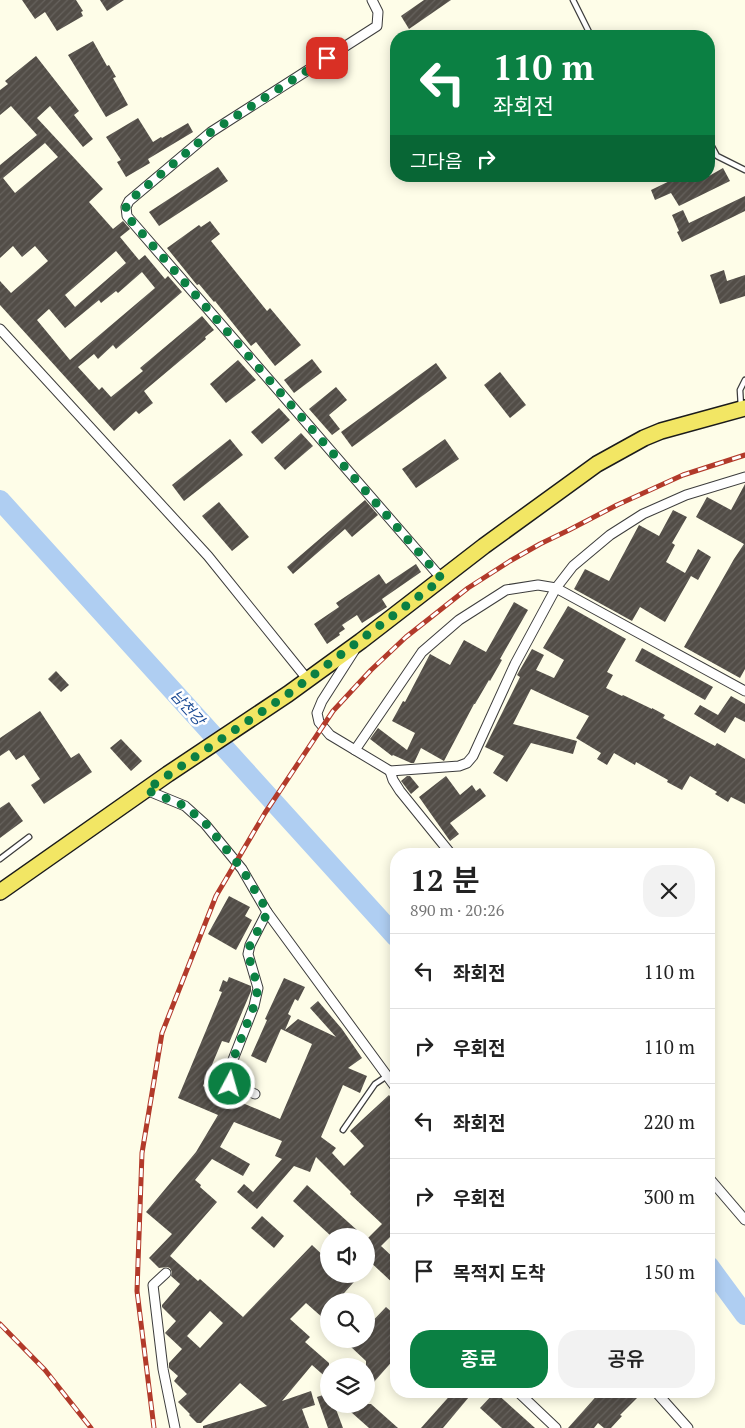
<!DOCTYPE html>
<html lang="ko">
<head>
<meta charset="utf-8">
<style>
	:root { --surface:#fff; --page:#f2f2f2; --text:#222; --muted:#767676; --line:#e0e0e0; --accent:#0b8043 }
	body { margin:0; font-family:"PT Serif","Noto Sans KR",serif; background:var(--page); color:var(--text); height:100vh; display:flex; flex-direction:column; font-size:19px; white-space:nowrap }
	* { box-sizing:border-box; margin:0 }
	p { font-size:16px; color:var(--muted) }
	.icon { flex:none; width:28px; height:28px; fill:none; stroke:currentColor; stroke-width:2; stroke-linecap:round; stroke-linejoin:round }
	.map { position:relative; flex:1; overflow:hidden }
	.panel { position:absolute; left:390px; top:848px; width:325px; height:550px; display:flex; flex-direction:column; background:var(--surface); border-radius:20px; box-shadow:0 2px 12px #0003 }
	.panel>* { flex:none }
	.banner { position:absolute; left:390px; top:30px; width:325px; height:152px; border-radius:20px; box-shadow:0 2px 12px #0003; background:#0b8043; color:#fff; overflow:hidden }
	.tools { position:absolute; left:320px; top:1228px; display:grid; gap:10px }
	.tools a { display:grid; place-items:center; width:55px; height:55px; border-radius:50%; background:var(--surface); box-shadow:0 2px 12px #0003; font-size:25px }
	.pin { position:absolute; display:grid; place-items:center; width:42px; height:42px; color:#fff; margin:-21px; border-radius:10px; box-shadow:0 2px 8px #0006 }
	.me { position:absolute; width:55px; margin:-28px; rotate:6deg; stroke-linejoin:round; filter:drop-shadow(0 0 4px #0008) }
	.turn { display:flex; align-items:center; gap:18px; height:105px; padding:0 20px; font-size:22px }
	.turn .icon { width:65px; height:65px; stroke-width:2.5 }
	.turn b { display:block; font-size:35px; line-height:42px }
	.then { display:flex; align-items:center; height:48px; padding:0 20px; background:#0003; gap:10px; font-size:19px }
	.round { display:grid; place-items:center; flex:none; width:52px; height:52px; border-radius:20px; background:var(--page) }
	.overview { display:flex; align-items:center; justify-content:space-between; height:85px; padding:0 20px }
	h1 { font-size:30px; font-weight:600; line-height:38px }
	.button { display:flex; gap:10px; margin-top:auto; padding:10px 20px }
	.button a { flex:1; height:58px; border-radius:20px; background:var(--accent); color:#fff; font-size:20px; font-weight:600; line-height:58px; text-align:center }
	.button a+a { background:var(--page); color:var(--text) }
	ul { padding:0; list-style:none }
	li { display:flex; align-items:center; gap:15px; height:75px; padding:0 20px; border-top:1px solid var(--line) }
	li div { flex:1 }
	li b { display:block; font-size:19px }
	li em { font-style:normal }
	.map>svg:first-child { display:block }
</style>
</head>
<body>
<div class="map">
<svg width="745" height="1428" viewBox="0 0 745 1428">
	<defs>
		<pattern id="building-hatch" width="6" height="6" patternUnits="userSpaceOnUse" patternTransform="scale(1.25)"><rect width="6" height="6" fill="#524d47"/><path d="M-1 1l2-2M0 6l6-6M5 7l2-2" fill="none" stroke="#66625d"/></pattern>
	</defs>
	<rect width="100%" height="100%" fill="#fefde8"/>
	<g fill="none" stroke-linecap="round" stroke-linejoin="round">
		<g stroke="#afcef2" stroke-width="20">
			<polyline points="0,500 396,937"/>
			<polyline points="709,1266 745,1315"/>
		</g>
	</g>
	<g fill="url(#building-hatch)" fill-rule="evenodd">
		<polygon points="22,0 76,0 83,11 81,12 83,16 57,31 45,12 35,19"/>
		<polygon points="100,0 124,0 107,11"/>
		<polygon points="424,0 451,0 409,29 401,16"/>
		<polygon points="93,41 107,66 109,65 116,77 113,78 128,105 106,117 68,55"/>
		<path d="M36,56L79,111L74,115L93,139L83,147L50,106L37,118L103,189L89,202L113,229L123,221L130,229L120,237L139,260L145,255L165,279L168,276L182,292L116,349L113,345L98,359L94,354L78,367L99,390L102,387L111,397L143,371L140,368L202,316L214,330L205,337L206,339L144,391L153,403L139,414L136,411L114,431L0,305V281L11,293L48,261L35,246L22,257L13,246L0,258V165L37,135L11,106L0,115V90L8,84L5,81ZM45,143L58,157L15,193L3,178ZM116,251L126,263L75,307L65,295ZM142,272L155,288L70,360L37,320L49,309L65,328L99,300L101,303L116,291L118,293Z"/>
		<polygon points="138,118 153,142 161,137 162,138 188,123 193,132 148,159 150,163 126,177 117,162 121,160 106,137"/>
		<polygon points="218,167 228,181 159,226 149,212"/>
		<polygon points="723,168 730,181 679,206 671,193 655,200 651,190 680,176 709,176"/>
		<polygon points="745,196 745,211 682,242 677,232 679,231 672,215 683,210 689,223"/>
		<polygon points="210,221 220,234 211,241 267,311 270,308 301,345 275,366 256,342 251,346 215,301 214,302 199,284 197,285 167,248 199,225 201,227"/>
		<polygon points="724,270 727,281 745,275 745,296 720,304 710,275"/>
		<polygon points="312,359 322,372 294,393 284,380"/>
		<polygon points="238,360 256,380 226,403 210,384"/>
		<polygon points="436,363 447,378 352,447 341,432"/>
		<polygon points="500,372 526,405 510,418 484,385"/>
		<polygon points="336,387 347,400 329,415 340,429 332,435 309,409"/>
		<polygon points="279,408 290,420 262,444 251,432"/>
		<polygon points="301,433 313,446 285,470 274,458"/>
		<polygon points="230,439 243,455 184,501 172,485"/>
		<polygon points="445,439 459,459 416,488 402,469"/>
		<polygon points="745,484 745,669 740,678 684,647 734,559 744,544 696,517 707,497 731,510"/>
		<polygon points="365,500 378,515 352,537 345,529 293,574 287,567"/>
		<polygon points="219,502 249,537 232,551 202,516"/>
		<polygon points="673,510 687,517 672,543 675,545 666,562 685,573 698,549 711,557 698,580 691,576 665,622 640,607 632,621 574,589 585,569 609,581 639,525 659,536"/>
		<polygon points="416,564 421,572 382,599 387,607 362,623 357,615 342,625 345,629 339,633 340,635 327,644 314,624 339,607 336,603 379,574 386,584"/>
		<polygon points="514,602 528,610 500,659 502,660 490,681 489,680 475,704 474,704 444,761 421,748 414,763 411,763 393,755 392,756 370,739 378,728 407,750 415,733 392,721 403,701 405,702 430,654 450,665 464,640 486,652"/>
		<polygon points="568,606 626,639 607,672 613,675 606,688 622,696 623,695 652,709 652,708 665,715 663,718 715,746 717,743 745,759 745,804 731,797 728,802 715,794 717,792 690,776 682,790 667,782 668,780 636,762 635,765 614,753 607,765 597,759 601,753 576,738 589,716 531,689 513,724 577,741 573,754 531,743 507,782 493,773 504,756 485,747 520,677 517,675 532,649 544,655 536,670 554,678 564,660 543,648"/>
		<polygon points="642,648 713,687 705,700 635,661"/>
		<polygon points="56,671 69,685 61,692 48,679"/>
		<polygon points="731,696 745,704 745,722 735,717 725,733 694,714 700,705 718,715"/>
		<polygon points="40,711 71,758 79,753 92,772 44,804 31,785 40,779 24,755 16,760 9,750 0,756 0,738"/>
		<polygon points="121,739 142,761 131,771 110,748"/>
		<polygon points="407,776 410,776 419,787 411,794 401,781"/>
		<polygon points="446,776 460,795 472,785 476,791 480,788 486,796 450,823 459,834 450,841 419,797"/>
		<polygon points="9,802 23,821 0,838 0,808"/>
		<polygon points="229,896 250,907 245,916 252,920 236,950 208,934"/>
		<path d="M229,977L251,986V991L229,1043L222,1041L203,1086L280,1119L312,1044L281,1029L266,1063L251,1056L267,1020L265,1019L284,978L305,987L298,1001L295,999L288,1014L291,1016L285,1030L298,1019L336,1037L310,1008L318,1001L342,1029L362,1058L348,1068L367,1076L360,1093L343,1085L321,1137L336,1148L332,1153L344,1166L364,1146L350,1131L389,1095L396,1103V1231L381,1246L396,1260V1286L366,1258V1240L382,1224L350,1194L351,1192L316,1157L310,1172L294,1166L257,1209L237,1192L244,1184L253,1192L282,1159L275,1156L282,1141L234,1122L220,1147L250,1164L243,1176L212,1159L195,1180L201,1185L200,1187L217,1202L170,1256L198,1281L200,1279L243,1317L312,1245L329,1261V1274H361L337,1301H329V1311L323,1318L306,1303L290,1319L310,1337L305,1342L329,1363V1380L312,1365L282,1401L311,1391L315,1405L302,1409L309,1428H203V1426L267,1406L240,1383L201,1423H197L189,1415L190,1414L178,1402L187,1394L174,1381L178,1376L169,1368V1363L182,1349L165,1333L176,1321L162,1307V1305L180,1284L171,1276L172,1272L170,1268L167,1267L159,1268L149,1258L172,1234L146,1212L196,1152L218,1115L178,1098L222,992L219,991L223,980L227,982ZM210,1311L223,1323L200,1348L187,1336Z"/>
		<polygon points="307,1185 358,1231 353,1236 331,1236 293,1201"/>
		<polygon points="262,1216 284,1236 274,1248 251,1228"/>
		<polygon points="386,1307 396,1316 396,1357 366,1391 366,1361 350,1346 357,1339 366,1339 366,1328"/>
		<polygon points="454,1391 474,1391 443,1428 421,1428"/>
		<polygon points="601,1391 617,1391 624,1398 630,1391 644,1391 620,1415 622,1416 611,1428 604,1428 598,1423 594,1428 568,1428"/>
		<polygon points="495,1392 535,1428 502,1428 480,1408"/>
		<polygon points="329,1393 329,1404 334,1404 343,1428 328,1428 317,1397"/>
		<polygon points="342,1404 371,1404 398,1428 369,1428"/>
	</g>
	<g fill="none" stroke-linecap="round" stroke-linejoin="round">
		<defs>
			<g id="lane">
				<polyline points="573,0 591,36"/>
				<polyline points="709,141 717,156 745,170"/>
				<polyline points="741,407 740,390 745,380"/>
				<polyline points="0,859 29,837"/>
				<polyline points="343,1130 375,1084 387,1076"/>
			</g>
			<g id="street">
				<polyline points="372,0 378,12 377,26 211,132 129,201 126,207 127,216 442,579"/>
				<polyline points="0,329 208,556 308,680"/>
				<polyline points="354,651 322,701 317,713 319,722 330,735 390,771 459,766 467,763 473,756 515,664 556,588 573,566 610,535 643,514 686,495 745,477"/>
				<polyline points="355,750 422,652 459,620 506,590 538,585 556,588 745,691"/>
				<polyline points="390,771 393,780 400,791 451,854"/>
				<polyline points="146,790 185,806 205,824 242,869 267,912 396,1088"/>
				<polyline points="255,1094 230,1084 227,1075 254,1006 258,988 248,954 250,945 267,912"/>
				<polyline points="709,1178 745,1220"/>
				<polyline points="166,1273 153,1285 163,1369 175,1428"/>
				<polyline points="517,1391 556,1428"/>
				<polyline points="655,1391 688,1428"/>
			</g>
			<polyline id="primary" points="0,892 168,774 288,694 361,641 484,546 597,464 644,438 661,431 745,408"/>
		</defs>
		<use href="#lane" stroke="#3d3d3d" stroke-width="7"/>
		<use href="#street" stroke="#3d3d3d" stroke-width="11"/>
		<use href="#primary" stroke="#1b1b1b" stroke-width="18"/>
		<use href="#lane" stroke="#fff" stroke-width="4.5"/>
		<use href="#street" stroke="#fff" stroke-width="9"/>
		<use href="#primary" stroke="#f2e664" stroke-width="15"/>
		<defs>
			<g id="rail">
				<polyline points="0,1324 45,1370 91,1428"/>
				<polyline points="154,1428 137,1291 142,1153 162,1033 216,896 265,813 333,711 371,670 406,637 468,588 510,561 540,544 569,530 617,505 683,475 745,455"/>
			</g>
		</defs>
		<use href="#rail" stroke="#b23a2a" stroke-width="5"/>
		<use href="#rail" stroke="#fff" stroke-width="3" stroke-dasharray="9" stroke-linecap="butt"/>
	</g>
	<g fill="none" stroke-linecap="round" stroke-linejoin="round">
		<polyline stroke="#0b8043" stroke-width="9" stroke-dasharray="0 16.2" points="230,1084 227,1075 254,1006 258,988 248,954 250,945 268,912 242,869 206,824 185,806 146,790 288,694 442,579 127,216 126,207 129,201 211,132 327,58"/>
	</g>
	<g text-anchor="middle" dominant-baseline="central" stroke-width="5" stroke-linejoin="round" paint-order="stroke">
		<g font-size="15" font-style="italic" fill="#1b4b94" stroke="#fff">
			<text transform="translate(188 707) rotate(48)">남천강</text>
		</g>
	</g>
</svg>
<div class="tools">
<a><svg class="icon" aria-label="sound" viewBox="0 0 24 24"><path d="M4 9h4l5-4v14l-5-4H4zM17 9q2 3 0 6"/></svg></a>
<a><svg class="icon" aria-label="search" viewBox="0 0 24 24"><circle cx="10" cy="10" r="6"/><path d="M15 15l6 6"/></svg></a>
<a><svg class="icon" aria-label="layers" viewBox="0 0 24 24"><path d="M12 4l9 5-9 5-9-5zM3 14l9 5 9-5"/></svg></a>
</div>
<div class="pin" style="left:327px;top:58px;background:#d93025"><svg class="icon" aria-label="arrive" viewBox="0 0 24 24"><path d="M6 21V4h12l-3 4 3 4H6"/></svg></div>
<svg class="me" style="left:230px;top:1084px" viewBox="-20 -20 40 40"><circle r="17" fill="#0b8043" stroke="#fff" stroke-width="3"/><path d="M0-11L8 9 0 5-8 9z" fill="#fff"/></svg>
<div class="banner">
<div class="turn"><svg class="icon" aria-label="left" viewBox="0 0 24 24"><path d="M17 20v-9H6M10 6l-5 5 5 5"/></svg><div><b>110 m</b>좌회전</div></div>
<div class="then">그다음<svg class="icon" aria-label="right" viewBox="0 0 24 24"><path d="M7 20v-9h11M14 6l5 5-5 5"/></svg></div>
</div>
<section class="panel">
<div class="overview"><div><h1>12 분</h1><p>890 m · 20:26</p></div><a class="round"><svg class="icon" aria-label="close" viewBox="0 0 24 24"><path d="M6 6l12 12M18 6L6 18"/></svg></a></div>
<ul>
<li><svg class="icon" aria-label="left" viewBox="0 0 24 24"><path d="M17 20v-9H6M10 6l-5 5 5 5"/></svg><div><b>좌회전</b></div><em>110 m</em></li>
<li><svg class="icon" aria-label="right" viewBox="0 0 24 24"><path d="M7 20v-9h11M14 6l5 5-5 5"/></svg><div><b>우회전</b></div><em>110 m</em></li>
<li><svg class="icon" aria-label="left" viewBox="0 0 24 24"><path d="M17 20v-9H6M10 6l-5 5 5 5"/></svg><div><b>좌회전</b></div><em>220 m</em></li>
<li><svg class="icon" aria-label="right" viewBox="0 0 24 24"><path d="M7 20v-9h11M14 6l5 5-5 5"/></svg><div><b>우회전</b></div><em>300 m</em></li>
<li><svg class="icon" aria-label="arrive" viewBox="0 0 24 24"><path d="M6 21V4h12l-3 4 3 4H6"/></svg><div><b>목적지 도착</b></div><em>150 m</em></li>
</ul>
<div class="button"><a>종료</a><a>공유</a></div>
</section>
</div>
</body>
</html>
